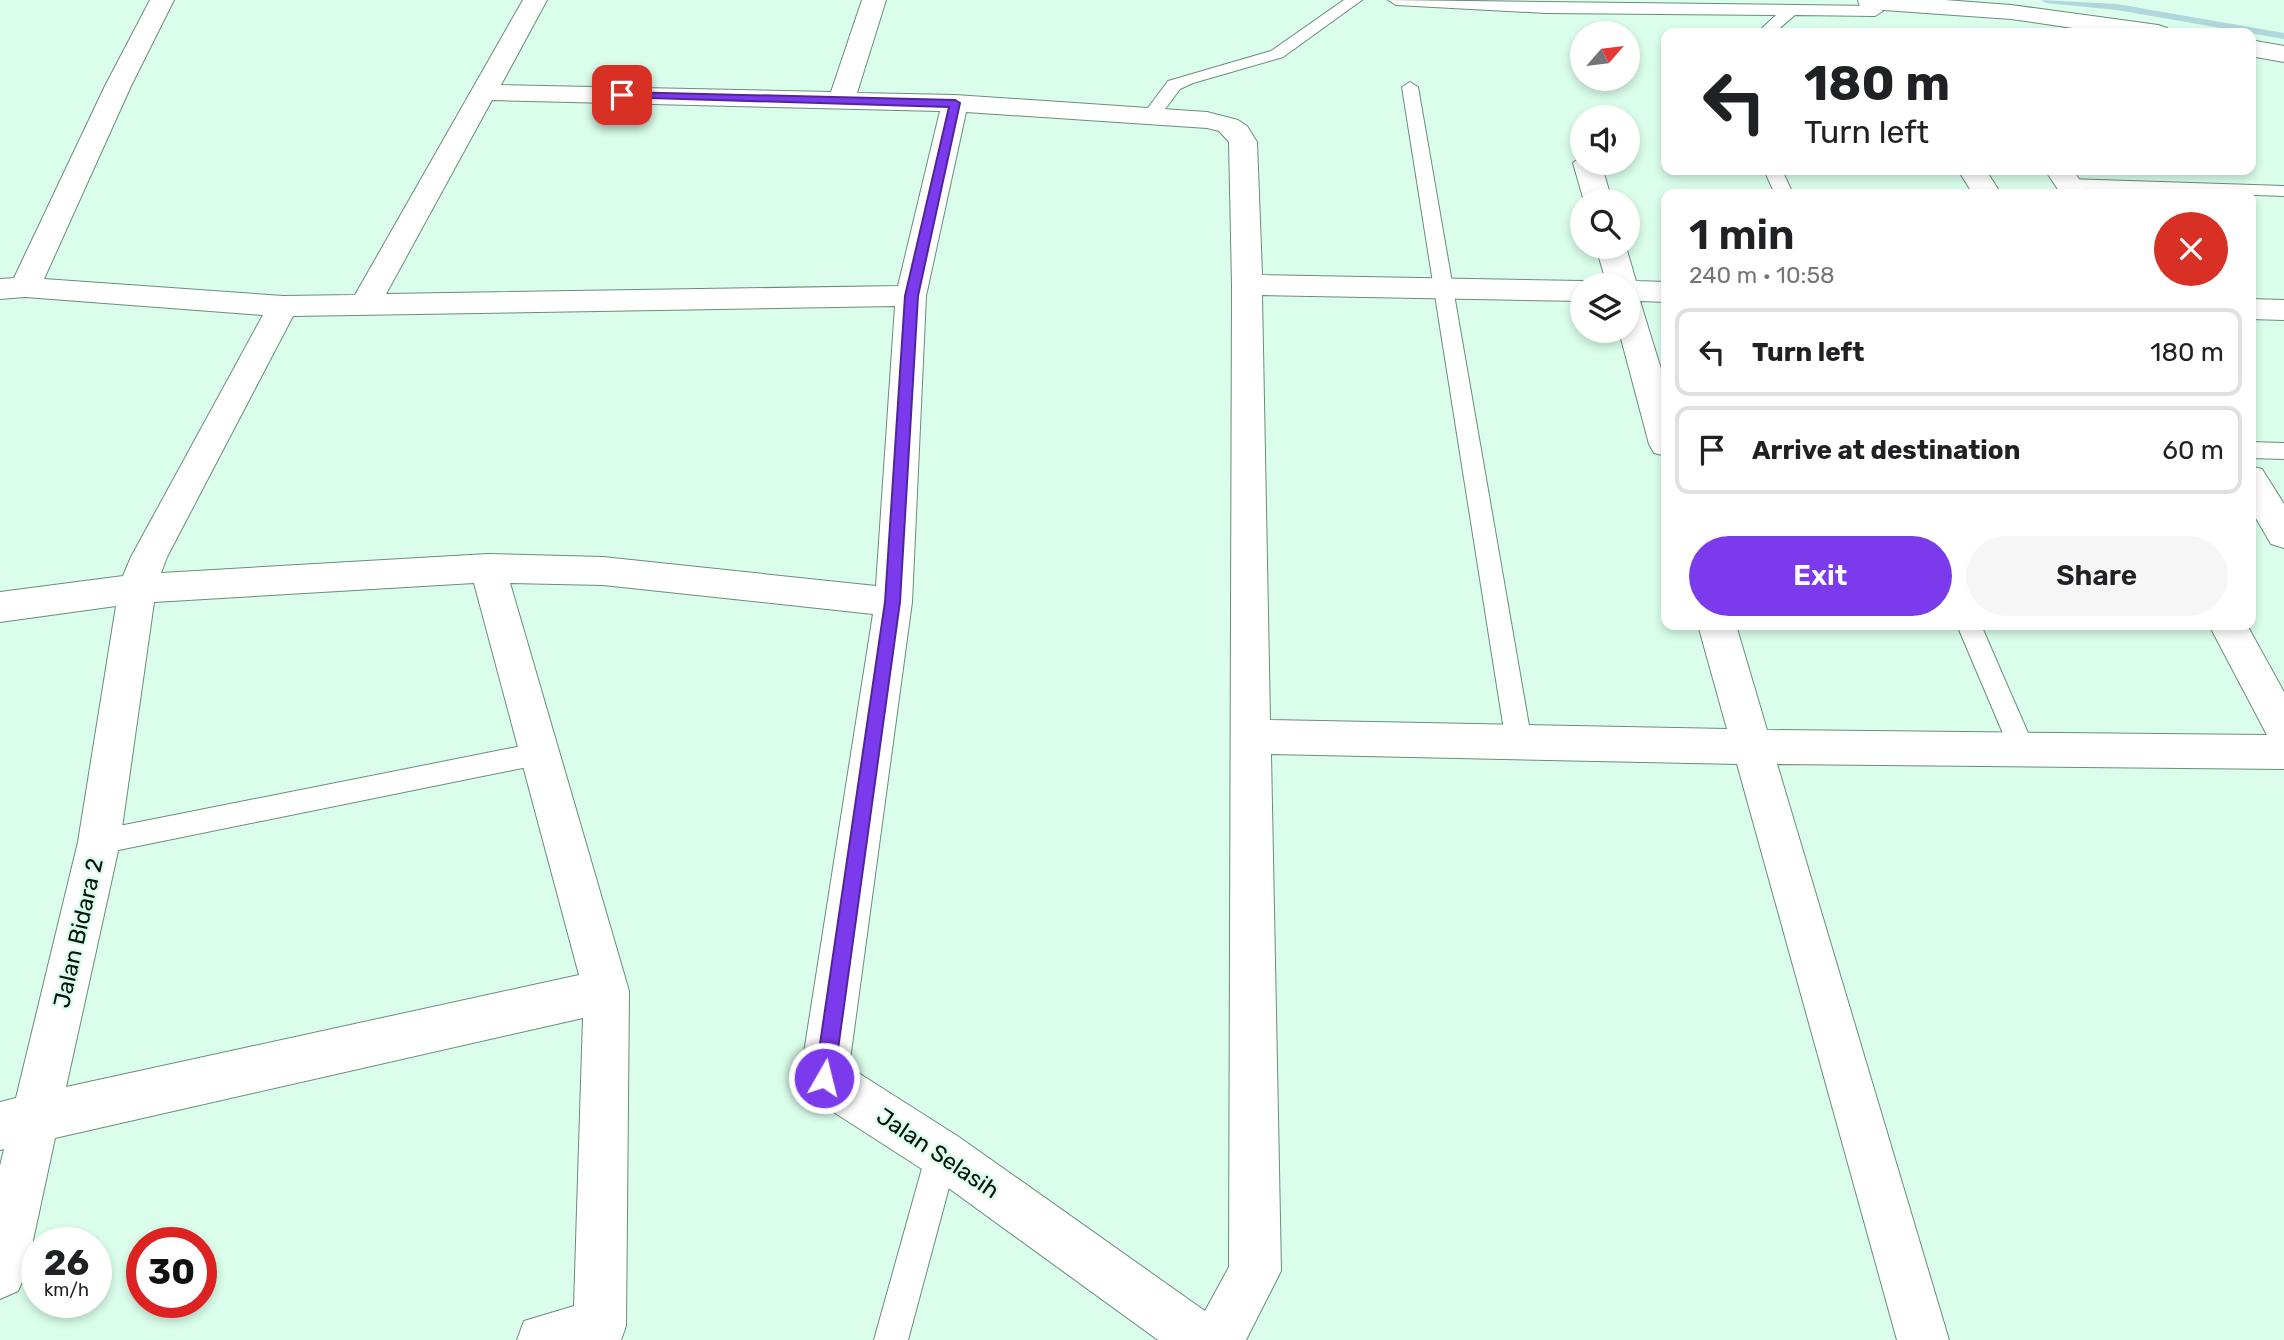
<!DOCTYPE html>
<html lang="en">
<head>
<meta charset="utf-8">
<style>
	:root { --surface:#fff; --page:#f6f6f6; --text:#202124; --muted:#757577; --line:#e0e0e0; --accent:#7c3aed }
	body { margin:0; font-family:Rubik,sans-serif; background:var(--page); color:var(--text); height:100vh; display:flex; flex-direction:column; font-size:26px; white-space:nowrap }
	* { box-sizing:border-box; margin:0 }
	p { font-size:23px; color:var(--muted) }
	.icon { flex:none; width:38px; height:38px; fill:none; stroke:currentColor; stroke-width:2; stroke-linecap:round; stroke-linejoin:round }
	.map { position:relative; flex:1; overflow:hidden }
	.details { position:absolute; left:1661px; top:189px; width:595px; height:441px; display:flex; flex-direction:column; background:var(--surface); border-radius:14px; box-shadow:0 4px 10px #0003 }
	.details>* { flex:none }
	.banner { position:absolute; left:1661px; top:28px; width:595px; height:147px; border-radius:14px; box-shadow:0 4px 10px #0003; background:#fff; color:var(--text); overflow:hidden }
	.needle { width:46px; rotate:62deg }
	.fabs { position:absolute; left:1570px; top:21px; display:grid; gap:14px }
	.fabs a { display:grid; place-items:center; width:70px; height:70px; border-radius:50%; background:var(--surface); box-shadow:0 4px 10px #0003; font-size:35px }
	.speed { position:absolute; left:21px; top:1227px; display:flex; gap:14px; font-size:35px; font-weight:700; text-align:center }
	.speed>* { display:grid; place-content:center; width:91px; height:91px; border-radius:50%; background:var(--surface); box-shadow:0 4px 10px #0003; line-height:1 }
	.speed small { font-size:18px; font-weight:400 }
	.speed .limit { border:10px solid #d22; background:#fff; color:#111 }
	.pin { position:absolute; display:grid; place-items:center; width:60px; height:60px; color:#fff; margin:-30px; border-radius:14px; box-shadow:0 4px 10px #0006 }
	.me { position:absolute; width:77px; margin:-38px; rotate:8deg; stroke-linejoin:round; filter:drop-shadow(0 0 5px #0008) }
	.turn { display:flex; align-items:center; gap:24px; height:147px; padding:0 28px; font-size:32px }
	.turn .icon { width:91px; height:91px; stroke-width:2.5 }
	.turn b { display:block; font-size:49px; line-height:60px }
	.round { display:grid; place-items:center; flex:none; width:74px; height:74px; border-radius:37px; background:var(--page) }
	.head { display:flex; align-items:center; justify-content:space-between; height:119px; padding:0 28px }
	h1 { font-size:42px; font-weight:600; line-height:52px }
	.primary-button { display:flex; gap:14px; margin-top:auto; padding:14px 28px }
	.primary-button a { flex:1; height:80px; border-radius:42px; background:var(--accent); color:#fff; font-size:28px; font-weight:600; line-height:80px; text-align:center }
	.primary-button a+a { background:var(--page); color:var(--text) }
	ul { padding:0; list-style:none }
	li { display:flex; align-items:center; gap:21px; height:88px; margin:0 14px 10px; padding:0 14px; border:4px solid var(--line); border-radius:14px }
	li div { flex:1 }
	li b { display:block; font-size:26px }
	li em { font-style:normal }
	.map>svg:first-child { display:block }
</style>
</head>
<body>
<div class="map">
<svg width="2284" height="1340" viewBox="0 0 2284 1340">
	<rect width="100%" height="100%" fill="#dafeeb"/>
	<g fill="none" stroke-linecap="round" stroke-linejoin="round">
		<polygon fill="#b0d7dc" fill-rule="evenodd" points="2041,0 2117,4 2284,33 2284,39 2117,10 2046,3"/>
		<defs>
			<g id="service">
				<polygon points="1344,0 1362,0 1283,57 1193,83 1180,89 1157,120 1145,120 1142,116 1168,81 1271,51"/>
				<polygon points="1388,0 1875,6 1883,11 1875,16 1795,15 1774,33 1757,33 1776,15 1546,13 1396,5"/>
				<polygon points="1410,82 1418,87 1532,743 1528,751 1519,754 1510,751 1506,743 1402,87"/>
				<polygon points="1764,170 1782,170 1793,194 1775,194"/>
				<polygon points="2068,179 2284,186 2284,196 2062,188 2059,184 2062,180"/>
				<polygon points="2250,442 2284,443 2284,459 2250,458"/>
				<polygon points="1957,625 1981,625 2035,749 2031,757 2022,760 2013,757"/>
				<polygon points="537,743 546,746 550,754 546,762 537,765 99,854 90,850 86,842 90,834 99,830"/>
				<polygon points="942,1138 953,1143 958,1154 908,1340 874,1340 926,1154 931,1143"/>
			</g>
			<g id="minor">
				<path d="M150,0H174L131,86L44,279L283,296L355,295L523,0H547L501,85L831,92L862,0H886L857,93L955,95L1207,112L1238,120L1247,126L1257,142L1262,275L1582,281L1594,285H1582V301L1262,295L1270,720L1727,729L1698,625H1736L1767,730L2267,735L2209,625H2247L2284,692V769L1777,764L1949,1340H1897L1737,764L1271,754L1281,1271L1246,1340H1158L925,1171L807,1095L800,1078L873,614L603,585L510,583L629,991L626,1326L621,1340H517L524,1321L574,1306L583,1018L55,1138L26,1273L18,1291L0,1299V1166L4,1149L0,1150V1102L16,1098L78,842L116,606L0,622V592L123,576L131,557L263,315L25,297L0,299V279L14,278L105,86ZM492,100L940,111L898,286L386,294ZM966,112L1207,128L1219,131L1229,142L1232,285L1229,1267L1205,1311L959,1137L849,1067L912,602L926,296ZM895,306L876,586L603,557L488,554L161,573L167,557L293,316ZM474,583L579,975L66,1087L120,842L154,602Z"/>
				<polygon points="1858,0 1945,0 2011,5 2158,25 2167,28 2171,33 2107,33 2011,19 1869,9 1860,7"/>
				<polygon points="2250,40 2284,46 2284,62 2250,56"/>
				<polygon points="1582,156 1582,163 1601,163 1612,201 1584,201 1573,163"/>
				<polygon points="1958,170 1986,170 2001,194 1973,194"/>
				<polygon points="2045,170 2073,170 2089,194 2061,194"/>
				<polygon points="1596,247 1626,247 1636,281 1666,282 1666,302 1640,301 1666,385 1666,456 1654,453 1649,444 1619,331 1628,331 1628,285 1607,285"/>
				<polygon points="2250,299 2284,300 2284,320 2250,319"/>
				<polygon points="2250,466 2262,469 2284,504 2284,548 2271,544 2250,508"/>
			</g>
		</defs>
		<use href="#service" stroke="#6b8c7c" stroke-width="2"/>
		<use href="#minor" stroke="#6b8c7c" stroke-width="2"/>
		<use href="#service" fill="#fff" fill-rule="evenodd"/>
		<use href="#minor" fill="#fff" fill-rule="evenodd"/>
	</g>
	<polygon fill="#7c3aed" stroke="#51269a" stroke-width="2" points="622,92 955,100 960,103 918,296 900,602 834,1078 831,1085 824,1088 818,1085 815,1078 885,602 905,296 949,107 618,97 618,93"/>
	<g text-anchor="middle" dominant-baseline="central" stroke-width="5" stroke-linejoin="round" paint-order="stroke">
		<g font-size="23" fill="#07130d" stroke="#dafeeb">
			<text transform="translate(78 933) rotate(-77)">Jalan Bidara 2</text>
			<text transform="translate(938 1153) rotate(34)">Jalan Selasih</text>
		</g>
	</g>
</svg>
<div class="fabs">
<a><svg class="needle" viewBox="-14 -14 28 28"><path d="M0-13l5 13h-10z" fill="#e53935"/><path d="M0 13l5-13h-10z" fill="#757577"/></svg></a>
<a><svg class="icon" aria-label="sound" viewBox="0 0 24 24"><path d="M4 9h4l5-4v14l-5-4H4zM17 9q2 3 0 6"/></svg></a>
<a><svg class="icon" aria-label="search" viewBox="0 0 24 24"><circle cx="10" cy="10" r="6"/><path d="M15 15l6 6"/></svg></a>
<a><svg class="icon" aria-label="layers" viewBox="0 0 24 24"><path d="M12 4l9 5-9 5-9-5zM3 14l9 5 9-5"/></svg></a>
</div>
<div class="speed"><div>26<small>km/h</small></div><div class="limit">30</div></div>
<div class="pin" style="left:622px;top:95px;background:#d93025"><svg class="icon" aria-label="arrive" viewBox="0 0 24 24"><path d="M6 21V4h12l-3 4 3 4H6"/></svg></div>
<svg class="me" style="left:824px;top:1078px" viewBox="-20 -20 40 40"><circle r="17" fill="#7c3aed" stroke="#fff" stroke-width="3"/><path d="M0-11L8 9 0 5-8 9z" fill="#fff"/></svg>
<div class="banner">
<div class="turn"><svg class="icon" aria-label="left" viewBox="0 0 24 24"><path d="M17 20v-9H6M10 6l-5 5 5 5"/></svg><div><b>180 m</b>Turn left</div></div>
</div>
<section class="details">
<div class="head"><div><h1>1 min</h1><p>240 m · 10:58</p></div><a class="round" style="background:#d93025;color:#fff"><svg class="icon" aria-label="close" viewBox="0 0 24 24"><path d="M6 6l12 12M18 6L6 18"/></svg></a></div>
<ul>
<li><svg class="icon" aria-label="left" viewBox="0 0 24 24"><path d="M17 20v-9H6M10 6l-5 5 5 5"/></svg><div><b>Turn left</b></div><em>180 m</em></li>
<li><svg class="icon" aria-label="arrive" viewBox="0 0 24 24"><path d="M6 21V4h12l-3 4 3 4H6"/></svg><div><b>Arrive at destination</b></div><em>60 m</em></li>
</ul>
<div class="primary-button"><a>Exit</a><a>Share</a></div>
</section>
</div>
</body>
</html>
